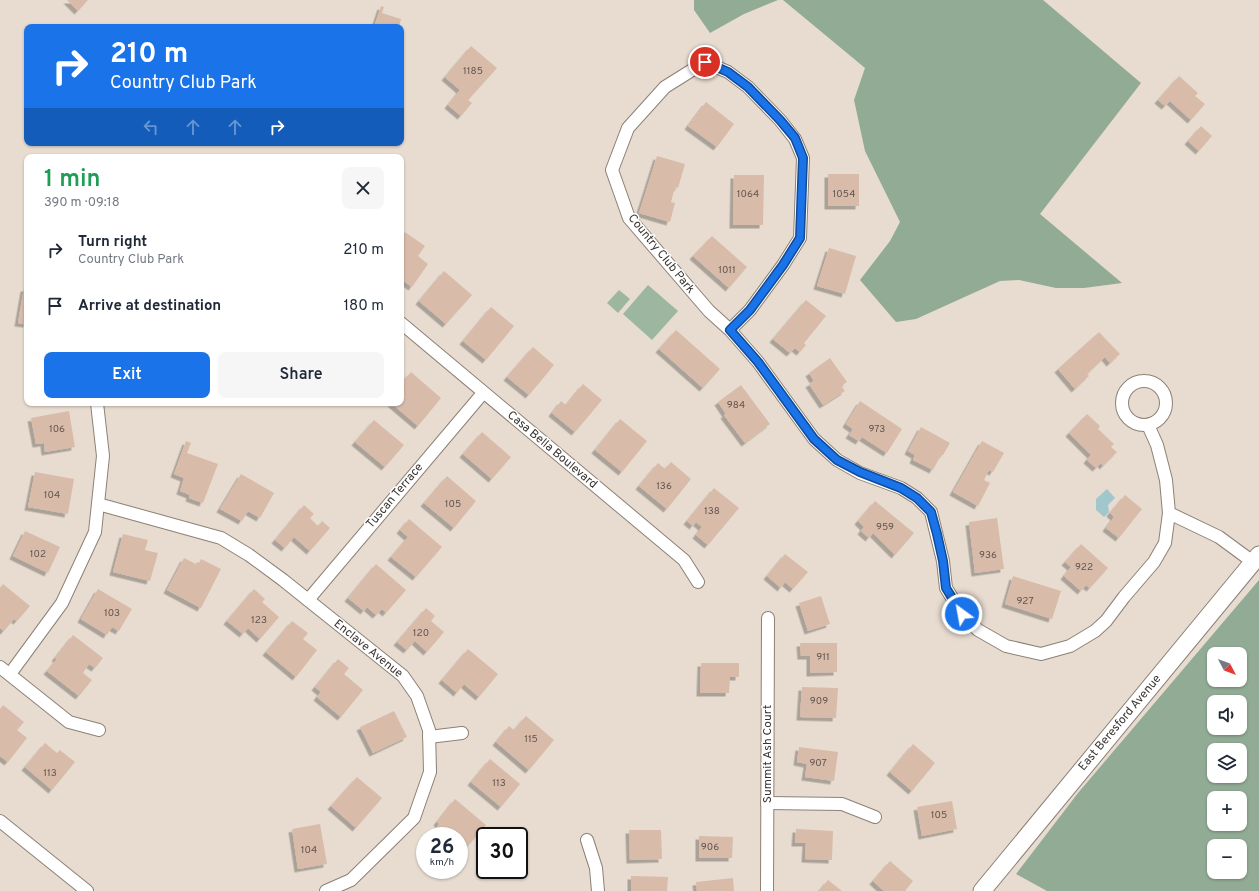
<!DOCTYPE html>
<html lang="en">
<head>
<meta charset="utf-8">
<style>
	:root { --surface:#fff; --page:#f6f6f7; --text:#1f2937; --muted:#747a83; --accent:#1a73e8 }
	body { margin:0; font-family:Overpass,sans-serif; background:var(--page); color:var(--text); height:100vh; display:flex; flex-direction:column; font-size:15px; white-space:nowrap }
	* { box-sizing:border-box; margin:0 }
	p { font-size:13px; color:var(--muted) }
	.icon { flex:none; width:22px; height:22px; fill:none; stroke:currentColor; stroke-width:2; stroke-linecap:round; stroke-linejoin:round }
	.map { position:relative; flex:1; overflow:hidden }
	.panel { position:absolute; left:24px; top:154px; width:380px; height:252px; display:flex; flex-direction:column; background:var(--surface); border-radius:8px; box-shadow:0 1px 3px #0004 }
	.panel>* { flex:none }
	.top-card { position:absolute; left:24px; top:24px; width:380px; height:122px; border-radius:8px; box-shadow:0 1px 3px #0004; background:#1a73e8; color:#fff; overflow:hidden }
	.needle { width:26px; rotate:131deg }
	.buttons { position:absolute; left:1207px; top:647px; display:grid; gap:8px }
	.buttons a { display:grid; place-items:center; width:40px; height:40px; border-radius:8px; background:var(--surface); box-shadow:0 1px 3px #0004; font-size:20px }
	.speed { position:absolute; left:416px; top:827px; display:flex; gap:8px; font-size:20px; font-weight:700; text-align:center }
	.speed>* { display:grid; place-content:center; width:52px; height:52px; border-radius:50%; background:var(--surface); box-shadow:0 1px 3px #0004; line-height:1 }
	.speed small { font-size:10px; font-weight:400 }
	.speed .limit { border:2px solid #111; border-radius:6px; background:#fff; color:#111 }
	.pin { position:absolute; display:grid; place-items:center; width:34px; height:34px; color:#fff; margin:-17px; border:2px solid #fff; border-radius:50%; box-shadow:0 1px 4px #0007 }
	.me { position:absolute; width:44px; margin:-22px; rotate:328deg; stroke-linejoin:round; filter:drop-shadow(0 0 3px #0008) }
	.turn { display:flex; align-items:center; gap:14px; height:84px; padding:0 20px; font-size:18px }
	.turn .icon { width:52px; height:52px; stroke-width:2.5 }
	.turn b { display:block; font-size:28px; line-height:34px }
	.lanes { display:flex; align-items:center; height:38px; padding:0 20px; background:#0003; justify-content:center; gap:20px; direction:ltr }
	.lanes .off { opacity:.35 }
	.round { display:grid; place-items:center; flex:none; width:42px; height:42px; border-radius:8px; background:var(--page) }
	.summary { display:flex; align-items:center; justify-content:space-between; height:68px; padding:0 20px }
	h1 { font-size:24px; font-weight:600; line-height:30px; color:#1e9e55 }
	.primary-button { display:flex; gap:8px; margin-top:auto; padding:8px 20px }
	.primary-button a { flex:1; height:46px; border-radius:8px; background:var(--accent); color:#fff; font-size:16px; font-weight:600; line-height:46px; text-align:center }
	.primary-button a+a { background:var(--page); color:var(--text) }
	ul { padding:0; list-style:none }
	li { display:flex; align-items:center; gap:12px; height:56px; padding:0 20px }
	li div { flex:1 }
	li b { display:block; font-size:15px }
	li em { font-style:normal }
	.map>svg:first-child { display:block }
</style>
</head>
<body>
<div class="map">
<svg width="1259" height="891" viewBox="0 0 1259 891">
	<defs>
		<filter id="shadow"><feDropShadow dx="-3.5" dy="3.5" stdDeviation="0" flood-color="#0004"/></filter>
	</defs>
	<rect width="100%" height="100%" fill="#e8dcd0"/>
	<g fill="#9db69f">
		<polygon points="648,285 678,311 652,340 623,314"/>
		<polygon points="619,290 630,299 618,313 607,303"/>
	</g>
	<g fill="#92ab94" fill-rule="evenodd">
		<polygon points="694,0 778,0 744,14 710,33 694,10"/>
		<polygon points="783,0 1043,0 1141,83 1040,214 1122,283 1084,288 1056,288 1019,280 1000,281 916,319 896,322 860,280 890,241 900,222 865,151 854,100 865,68"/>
		<path d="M1259,580V891H1047L1016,874L1078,793ZM1214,654H1240V680H1214ZM1214,702H1240V728H1214ZM1214,750H1240V776H1214ZM1214,798H1240V824H1214ZM1214,846H1240V872H1214Z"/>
	</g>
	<polygon fill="#9fc7cc" points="1107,489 1115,498 1108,505 1109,512 1104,517 1096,510 1096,499"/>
	<g fill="#d9bbaa" filter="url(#shadow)">
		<polygon points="67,0 88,0 78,11"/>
		<polygon points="381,6 384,7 382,13 401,19 399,27 374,27"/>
		<polygon points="471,46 497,68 468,100 472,103 461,116 448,105 460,90 445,77"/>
		<polygon points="1179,76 1198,93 1195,96 1205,104 1191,120 1170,101 1165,106 1158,100"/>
		<polygon points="706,102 734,124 717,147 688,126"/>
		<polygon points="1201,126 1212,136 1199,151 1188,141"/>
		<polygon points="657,156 685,164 678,188 675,187 671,202 675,203 670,222 639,213"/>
		<rect x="828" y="174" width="31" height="32"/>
		<polygon points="734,175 764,175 763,225 733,225"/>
		<polygon points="405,232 425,246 418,256 428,264 412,287 401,279 405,273 401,270 401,238"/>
		<polygon points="712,236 747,267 729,288 693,256"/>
		<polygon points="829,248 856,256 845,294 817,286"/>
		<polygon points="444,271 472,295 446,324 419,301"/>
		<polygon points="24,288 27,288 27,324 18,323"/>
		<polygon points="806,300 826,316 804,343 806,345 800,352 795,348 790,353 773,339"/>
		<polygon points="491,307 514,326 486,360 463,341"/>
		<polygon points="676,330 720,369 703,388 659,349"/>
		<polygon points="1099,332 1120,354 1110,363 1105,357 1087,374 1089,376 1075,389 1058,369"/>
		<polygon points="533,347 554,365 529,395 507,377"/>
		<polygon points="830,358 847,382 841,386 845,391 823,405 809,384 814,381 809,373"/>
		<polygon points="411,372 441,398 418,426 391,403 401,403 401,384"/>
		<polygon points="583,384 602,400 575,432 552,413 561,401 566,405"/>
		<polygon points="741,385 770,424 745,443 724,415 726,414 718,402"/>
		<polygon points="860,401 902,429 887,453 862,437 859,441 849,435 853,429 846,424"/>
		<polygon points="69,411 75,447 45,452 44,443 36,444 31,418"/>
		<polygon points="1087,414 1100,426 1098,429 1114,444 1111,447 1117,452 1103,466 1101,463 1096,468 1087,460 1091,455 1069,433"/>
		<polygon points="620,419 647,441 622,472 595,450"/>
		<polygon points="374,420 404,445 385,467 355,442"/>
		<polygon points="921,427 950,443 943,455 941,455 933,470 913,460 915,455 908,451"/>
		<polygon points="482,432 511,457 492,479 463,454"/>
		<polygon points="186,441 191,443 187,453 218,464 203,503 189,498 190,495 180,491 184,478 174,474"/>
		<polygon points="982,441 1004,453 993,472 989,470 984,480 990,483 978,506 953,492"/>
		<polygon points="671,462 691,479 667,509 639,486 658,463 665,469"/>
		<polygon points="35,472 74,479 68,514 28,507"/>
		<polygon points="241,474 274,493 260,518 248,511 242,521 220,509"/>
		<polygon points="447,476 476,501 454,528 424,503"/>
		<polygon points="714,488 739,508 708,545 696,535 702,527 696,522 693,526 687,521"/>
		<polygon points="1125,495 1142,509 1119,538 1106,528 1114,517 1110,513"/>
		<polygon points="875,501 914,533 895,555 873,533 869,538 861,531 864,527 858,521"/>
		<polygon points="304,505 314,514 310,518 318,526 322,521 330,528 310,551 294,537 285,548 275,540"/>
		<polygon points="997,518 1004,569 975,573 969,522"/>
		<polygon points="409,519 442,547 416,577 391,557 408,537 400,530"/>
		<polygon points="25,531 60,547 48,573 13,556"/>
		<polygon points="123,534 148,540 145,550 158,553 150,581 113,572"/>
		<polygon points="1081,544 1108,568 1090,588 1086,585 1081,591 1064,576 1071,567 1065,562"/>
		<polygon points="785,554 808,572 793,589 785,582 781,588 767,576"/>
		<polygon points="184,558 198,565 201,559 221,569 201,608 167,590"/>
		<polygon points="376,564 406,590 386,613 382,609 376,615 367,607 364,611 348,598"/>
		<polygon points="1013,576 1061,591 1052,619 1005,604"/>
		<polygon points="3,584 30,606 17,621 14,619 4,631 0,628 0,588"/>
		<polygon points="98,589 132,609 119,631 112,627 107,635 81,619"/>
		<polygon points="254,589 265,599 262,602 279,617 260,639 248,628 243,634 227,621"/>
		<polygon points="821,596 830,624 808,631 799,603"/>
		<polygon points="426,608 435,616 431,621 444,632 427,652 415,641 407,650 397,642"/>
		<polygon points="292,621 308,633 303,639 317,650 296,677 266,652"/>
		<polygon points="73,635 103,658 95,668 89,664 83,673 92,680 79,696 47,671 57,659 55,658"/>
		<polygon points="800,643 837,643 837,672 810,673 810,656 801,656"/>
		<polygon points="468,649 498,674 479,697 464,684 457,693 442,680"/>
		<polygon points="338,659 349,668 344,674 363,690 341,717 317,697 321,692 315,687"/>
		<polygon points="701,663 739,663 739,677 730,677 729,693 700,693"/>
		<polygon points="802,687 838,688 836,718 800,717"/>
		<polygon points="3,705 24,722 17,730 27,738 8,762 0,756 0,709"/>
		<polygon points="394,711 407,737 373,753 360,727"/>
		<polygon points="526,716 554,740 529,770 496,742 509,726 514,730"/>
		<polygon points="45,743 57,753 60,750 75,762 52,790 25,767"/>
		<polygon points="913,744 935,763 912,791 890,772"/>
		<polygon points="799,747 838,752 834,781 805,777 807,764 797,762"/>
		<polygon points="490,759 520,784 501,807 471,782"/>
		<polygon points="357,777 382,798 356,828 331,806"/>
		<polygon points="455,799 486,825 468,846 461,840 459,842 459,836 442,836 435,830 439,824 437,822"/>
		<polygon points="952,801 957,829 922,836 917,807"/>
		<polygon points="320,824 327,864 298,869 292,829"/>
		<polygon points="796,829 833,831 832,860 805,859 806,843 795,843"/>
		<polygon points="629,830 661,830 662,859 630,860"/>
		<polygon points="699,836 733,837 732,858 699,858"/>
		<polygon points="890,861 913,881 905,891 884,891 873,881"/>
		<polygon points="631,876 668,877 667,891 631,891"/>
		<polygon points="733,878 734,891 697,891 696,882"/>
		<polygon points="828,880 842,891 819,891"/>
	</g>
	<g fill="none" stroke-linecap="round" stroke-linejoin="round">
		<defs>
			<g id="street">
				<polyline points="401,323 684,560 698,582"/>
				<polyline points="730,330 750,310 783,265 800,238 803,158 795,139 780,120 748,87 728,72 705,62 665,87 628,128 612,170 629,218 709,311 730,330 758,362 814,439 837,460 860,473 901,488 917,498 931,512 943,561 946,588 962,614 978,630 1006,646 1041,654 1070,646 1095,631 1106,621 1124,597 1154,562 1165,543 1169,513"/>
				<circle cx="1144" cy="403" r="22"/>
				<polyline points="1148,425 1157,445 1166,480 1169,513 1219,537 1253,562"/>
				<polyline points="98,504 221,538 249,555 283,580 403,676 417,696 429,730 430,772 414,818 351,880 326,891"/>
				<polyline points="308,600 483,393"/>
				<polyline points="0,667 69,722 99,730"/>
				<polyline points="10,674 62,603 95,532 103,456 97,403"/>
				<polyline points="429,737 462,733"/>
				<polyline points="767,803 842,804 875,817"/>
				<polyline points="0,821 87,891"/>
				<polyline points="587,840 596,868 598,891"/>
				<polyline points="767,891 768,618"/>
			</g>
			<polyline id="secondary" points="982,891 1259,555"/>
		</defs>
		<use href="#street" stroke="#8c8176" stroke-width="14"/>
		<use href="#secondary" stroke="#8c8176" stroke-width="19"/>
		<use href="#street" stroke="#fff" stroke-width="12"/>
		<use href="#secondary" stroke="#fff" stroke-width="17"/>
	</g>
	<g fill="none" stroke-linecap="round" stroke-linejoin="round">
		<defs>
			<polyline id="route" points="705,62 728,72 748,87 780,120 795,138 803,158 800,238 783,265 750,310 730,330 758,362 814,439 837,460 860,472 901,488 917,498 931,512 937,534 943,561 946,588 962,614"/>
		</defs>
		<use href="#route" stroke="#114b97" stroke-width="10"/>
		<use href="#route" stroke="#1a73e8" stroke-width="7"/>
	</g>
	<g text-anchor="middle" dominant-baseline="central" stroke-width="3" stroke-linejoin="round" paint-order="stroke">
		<g font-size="10" fill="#61564e">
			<text x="473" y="71">1185</text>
			<text x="748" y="194">1064</text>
			<text x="844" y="194">1054</text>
			<text x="727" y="270">1011</text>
			<text x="736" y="405">984</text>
			<text x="57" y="429">106</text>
			<text x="877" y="429">973</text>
			<text x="664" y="486">136</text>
			<text x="52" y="495">104</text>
			<text x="453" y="504">105</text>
			<text x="712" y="511">138</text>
			<text x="885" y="527">959</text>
			<text x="38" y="554">102</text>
			<text x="988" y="555">936</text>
			<text x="1084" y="567">922</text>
			<text x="1025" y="601">927</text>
			<text x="112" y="613">103</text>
			<text x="259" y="620">123</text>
			<text x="421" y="633">120</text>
			<text x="823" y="657">911</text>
			<text x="819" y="701">909</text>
			<text x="531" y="739">115</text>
			<text x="818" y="763">907</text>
			<text x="50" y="773">113</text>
			<text x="499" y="783">113</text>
			<text x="939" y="815">105</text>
			<text x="710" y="847">906</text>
			<text x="309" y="850">104</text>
		</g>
		<g font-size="12" fill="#393430" stroke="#fff">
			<text transform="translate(661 254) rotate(51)">Country Club Park</text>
			<text transform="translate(552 450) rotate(40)">Casa Bella Boulevard</text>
			<text transform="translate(395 496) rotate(-50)">Tuscan Terrace</text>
			<text transform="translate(368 649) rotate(39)">Enclave Avenue</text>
			<text transform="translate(1120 723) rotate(-50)">East Beresford Avenue</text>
			<text transform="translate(768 754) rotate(-90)">Summit Ash Court</text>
		</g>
	</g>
</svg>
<div class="buttons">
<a><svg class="needle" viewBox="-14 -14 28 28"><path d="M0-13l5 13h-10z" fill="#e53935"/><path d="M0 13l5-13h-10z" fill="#747a83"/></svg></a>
<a><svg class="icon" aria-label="sound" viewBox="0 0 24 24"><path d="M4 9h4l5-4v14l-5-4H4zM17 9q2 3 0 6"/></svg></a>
<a><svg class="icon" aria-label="layers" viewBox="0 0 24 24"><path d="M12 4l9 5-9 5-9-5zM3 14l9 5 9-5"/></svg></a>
<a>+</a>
<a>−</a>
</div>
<div class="speed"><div>26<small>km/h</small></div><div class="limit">30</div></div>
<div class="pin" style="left:705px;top:62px;background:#d93025"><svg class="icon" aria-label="arrive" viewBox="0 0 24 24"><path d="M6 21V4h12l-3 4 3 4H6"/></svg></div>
<svg class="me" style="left:962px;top:614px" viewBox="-20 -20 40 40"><circle r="17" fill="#1a73e8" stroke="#fff" stroke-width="3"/><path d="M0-11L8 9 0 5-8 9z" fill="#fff"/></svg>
<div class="top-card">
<div class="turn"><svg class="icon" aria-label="right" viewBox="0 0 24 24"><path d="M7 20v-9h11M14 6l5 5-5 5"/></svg><div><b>210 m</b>Country Club Park</div></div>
<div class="lanes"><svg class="icon off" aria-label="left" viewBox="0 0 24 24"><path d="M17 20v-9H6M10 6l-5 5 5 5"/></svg><svg class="icon off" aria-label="ahead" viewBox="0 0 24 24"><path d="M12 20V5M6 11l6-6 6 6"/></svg><svg class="icon off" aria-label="ahead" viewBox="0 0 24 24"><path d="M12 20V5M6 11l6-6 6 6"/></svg><svg class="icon" aria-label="right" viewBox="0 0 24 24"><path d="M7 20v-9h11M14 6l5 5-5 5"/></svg></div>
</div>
<section class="panel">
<div class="summary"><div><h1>1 min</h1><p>390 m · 09:18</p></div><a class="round"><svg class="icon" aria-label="close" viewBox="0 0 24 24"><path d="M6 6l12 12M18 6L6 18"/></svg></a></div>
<ul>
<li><svg class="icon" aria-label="right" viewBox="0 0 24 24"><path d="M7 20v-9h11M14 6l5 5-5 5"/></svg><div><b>Turn right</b><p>Country Club Park</p></div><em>210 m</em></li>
<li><svg class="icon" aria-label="arrive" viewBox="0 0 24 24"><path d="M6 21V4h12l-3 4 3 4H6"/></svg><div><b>Arrive at destination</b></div><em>180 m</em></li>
</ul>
<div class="primary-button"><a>Exit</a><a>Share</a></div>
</section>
</div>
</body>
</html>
